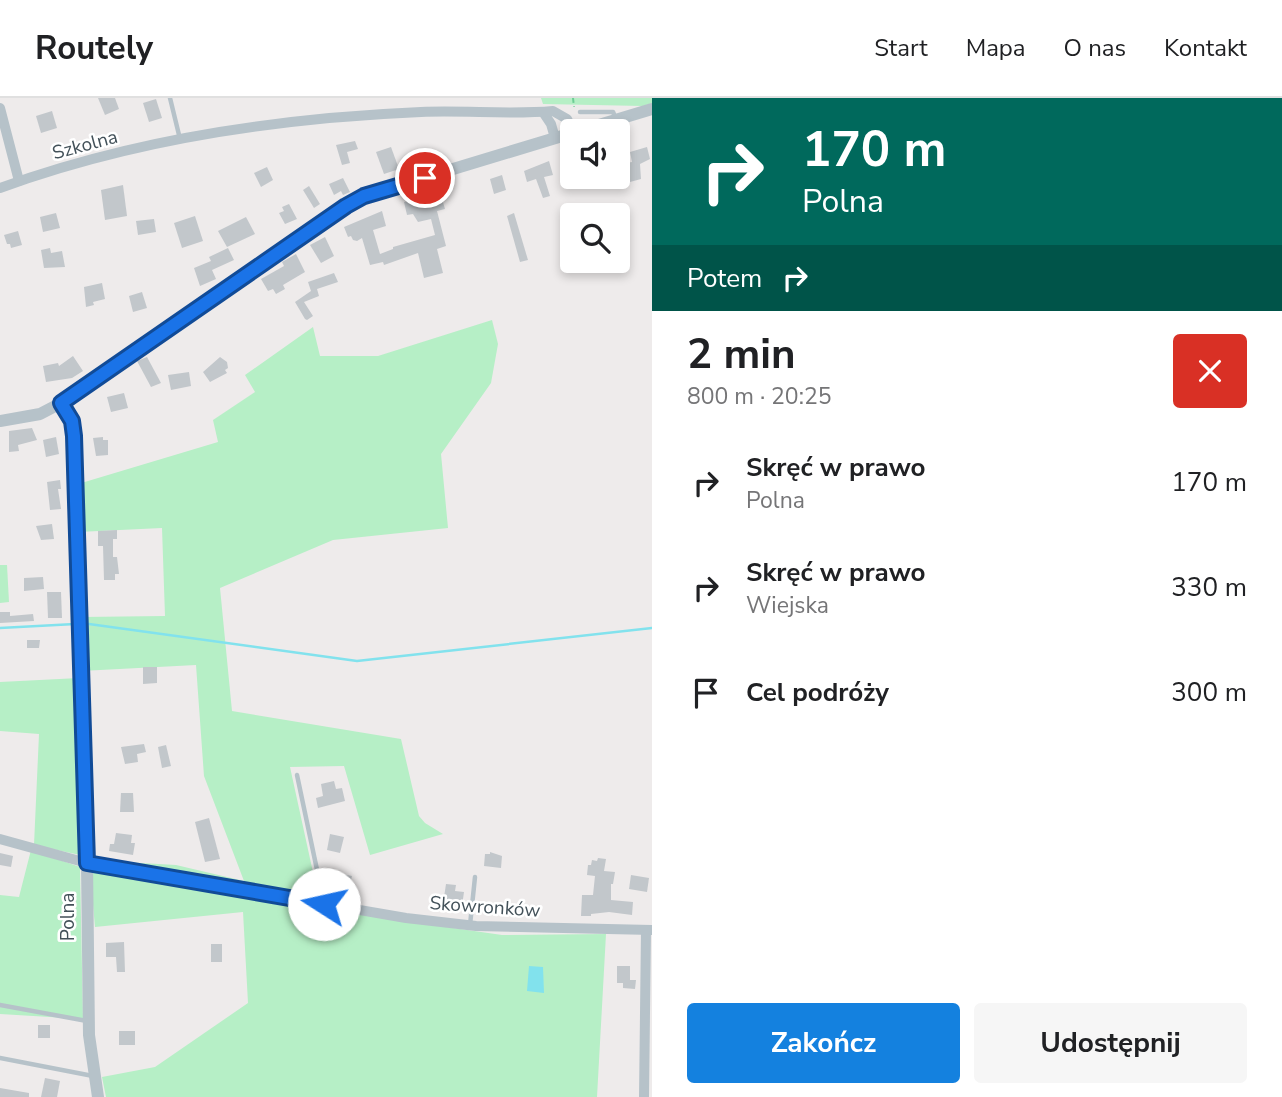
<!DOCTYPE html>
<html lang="pl">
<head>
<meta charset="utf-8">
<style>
	:root { --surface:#fff; --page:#f6f6f6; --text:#202124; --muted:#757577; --line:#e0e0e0; --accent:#1481df }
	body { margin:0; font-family:"Nunito Sans",sans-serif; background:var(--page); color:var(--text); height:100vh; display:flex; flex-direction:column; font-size:26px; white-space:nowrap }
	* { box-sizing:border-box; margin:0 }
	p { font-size:23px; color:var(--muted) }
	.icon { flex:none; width:38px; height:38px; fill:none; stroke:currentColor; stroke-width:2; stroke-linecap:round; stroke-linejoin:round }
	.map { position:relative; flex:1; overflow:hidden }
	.drawer { display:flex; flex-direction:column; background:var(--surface); width:630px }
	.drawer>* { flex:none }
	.guide { background:#00695c; color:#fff; overflow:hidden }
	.controls { position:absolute; left:560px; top:21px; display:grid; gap:14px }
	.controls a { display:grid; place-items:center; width:70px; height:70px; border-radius:7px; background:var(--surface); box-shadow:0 4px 10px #0003; font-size:35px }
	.pin { position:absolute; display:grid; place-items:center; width:60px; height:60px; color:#fff; margin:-30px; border:4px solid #fff; border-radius:50%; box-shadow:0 2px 7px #0007 }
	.me { position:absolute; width:77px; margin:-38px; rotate:280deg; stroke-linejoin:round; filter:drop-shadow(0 0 5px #0008) }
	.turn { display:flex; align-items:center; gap:24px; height:147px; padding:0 35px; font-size:32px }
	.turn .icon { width:91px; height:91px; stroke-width:2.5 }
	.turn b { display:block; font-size:49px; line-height:60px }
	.then { display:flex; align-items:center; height:66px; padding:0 35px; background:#0003; gap:14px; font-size:26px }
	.round { display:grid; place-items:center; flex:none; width:74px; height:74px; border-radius:7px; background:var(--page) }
	.head { display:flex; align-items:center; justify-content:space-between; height:119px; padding:0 35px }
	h1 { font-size:42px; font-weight:700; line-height:52px }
	.button { display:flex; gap:14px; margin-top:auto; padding:14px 35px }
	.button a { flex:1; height:80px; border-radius:7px; background:var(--accent); color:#fff; font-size:28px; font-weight:700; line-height:80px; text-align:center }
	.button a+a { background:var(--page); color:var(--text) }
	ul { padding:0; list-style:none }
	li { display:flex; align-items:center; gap:21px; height:105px; padding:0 35px }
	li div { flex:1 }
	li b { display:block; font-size:26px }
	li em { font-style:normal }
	header { display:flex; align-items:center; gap:42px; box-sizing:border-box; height:98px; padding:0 35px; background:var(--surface); border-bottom:2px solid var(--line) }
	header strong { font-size:33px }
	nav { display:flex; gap:38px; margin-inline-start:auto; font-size:24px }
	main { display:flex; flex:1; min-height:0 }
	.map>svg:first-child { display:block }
</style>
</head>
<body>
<header>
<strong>Routely</strong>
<nav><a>Start</a><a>Mapa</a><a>O nas</a><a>Kontakt</a></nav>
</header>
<main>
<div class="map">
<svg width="652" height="999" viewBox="0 0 652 999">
	<rect width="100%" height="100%" fill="#eeebeb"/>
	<g fill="#b6efc6">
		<polygon points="541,0 652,0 652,5 643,8 543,6"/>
		<polygon points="492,222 498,246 491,285 441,356 448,430 333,442 220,490 232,613 401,641 419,718 425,725 443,736 370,757 344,668 290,669 321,811 502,837 606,836 597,999 106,999 102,979 155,969 248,905 243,814 95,829 89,762 176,767 244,783 204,678 196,567 81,573 81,519 165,518 162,430 78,434 78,386 218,344 213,322 255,294 245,277 313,229 320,258 378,258"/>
		<polygon points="0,467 7,467 9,504 0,505"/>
		<polygon points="79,580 80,757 34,747 39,636 0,633 0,584"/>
		<polygon points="31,752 80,769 83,921 0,916 0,797 19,799"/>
	</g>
	<polygon fill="#82e2ed" points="529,868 543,869 544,895 527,893"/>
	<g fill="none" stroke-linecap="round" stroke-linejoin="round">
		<g stroke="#82e2ed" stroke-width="2.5">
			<polyline points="89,526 357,563 652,530"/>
			<polyline points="0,530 75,526"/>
		</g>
	</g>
	<g fill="#c2c7cb">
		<polygon points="98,0 115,0 119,11 105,17"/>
		<polygon points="156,1 162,20 149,24 143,5"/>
		<polygon points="52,13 57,30 41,35 36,18"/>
		<polygon points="355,43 358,51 347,54 350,65 342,67 336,47"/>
		<polygon points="391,49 399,71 384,76 376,54"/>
		<polygon points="647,49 650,61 640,66 641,81 630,84 625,65 632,64 630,54"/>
		<polygon points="549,63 553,77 544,79 550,98 543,100 536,81 527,84 524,73"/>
		<polygon points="267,69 273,82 261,89 254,75"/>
		<polygon points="572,71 572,84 563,87 560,74"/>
		<polygon points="502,77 506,92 494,96 490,81"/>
		<polygon points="343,80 350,94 343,97 341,93 334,97 329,86"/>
		<polygon points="123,87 127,118 105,122 101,92"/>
		<polygon points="309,88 320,106 314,110 303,92"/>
		<polygon points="440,94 445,111 437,113 446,148 437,151 443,175 424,180 418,155 384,167 383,164 370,167 362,140 357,143 353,142 351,138 348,139 344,129 382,113 386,128 373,132 380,156 393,151 393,149 435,137 431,121 418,124 413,116 407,117 404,104"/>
		<polygon points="289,106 297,121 285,126 279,115 284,113 282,109"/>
		<polygon points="56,115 60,130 43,134 40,119"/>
		<polygon points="514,115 528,162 520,164 507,118"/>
		<polygon points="195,118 203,143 182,150 174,125"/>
		<polygon points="246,119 255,136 227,149 218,133"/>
		<polygon points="154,121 156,134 138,137 136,123"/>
		<polygon points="18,133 22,147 11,150 10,146 7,146 4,137"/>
		<polygon points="325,139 334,158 321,165 310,147"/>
		<polygon points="50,150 51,155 62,153 65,169 44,170 41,152"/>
		<polygon points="228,150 234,162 212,172 216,181 200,188 194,170 211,163 209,159"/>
		<polygon points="296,156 305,174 283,187 285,191 276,196 273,191 268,193 261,181 284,168 282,164"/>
		<polygon points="334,175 338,184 317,191 319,198 304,204 313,218 307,222 305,221 295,204 311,193 308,184"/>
		<polygon points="102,185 105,201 93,204 94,207 86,209 84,189"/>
		<polygon points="142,194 147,210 133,214 129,198"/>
		<polygon points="73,258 83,273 72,280 46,284 43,268 58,265 59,268"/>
		<polygon points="147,259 161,285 151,289 137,263"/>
		<polygon points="220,259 227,264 228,270 225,272 227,275 210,284 203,274"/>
		<polygon points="189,274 191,288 171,292 168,277"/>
		<polygon points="124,295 128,310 111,314 107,299"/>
		<polygon points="32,330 37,342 18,347 19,353 9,354 9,333"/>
		<polygon points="56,339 59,356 46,359 43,342"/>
		<polygon points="103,339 103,342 108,342 108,357 96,358 93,340"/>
		<polygon points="60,382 61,391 58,391 61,411 50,412 47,384"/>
		<polygon points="52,426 54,441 41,442 36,428"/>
		<polygon points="117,432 117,441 113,441 113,459 117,459 119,476 115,476 115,482 104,482 103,448 98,448 98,433"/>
		<polygon points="43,479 44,491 24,493 24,480"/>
		<polygon points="47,494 61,494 62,520 48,520"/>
		<polygon points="0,514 10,514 10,518 33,516 34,523 0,525"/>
		<polygon points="27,542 40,542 39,550 27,550"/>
		<polygon points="143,569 157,569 157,585 143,586"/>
		<polygon points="144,646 146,654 137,656 138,664 125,666 121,649"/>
		<polygon points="166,647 171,668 162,670 158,649"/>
		<polygon points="334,683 336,691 342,690 345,703 318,710 316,700 323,698 321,686"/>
		<polygon points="121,695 133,695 134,714 120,714"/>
		<polygon points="209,720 220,761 205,764 195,724"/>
		<polygon points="116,735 132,737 131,745 135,745 133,757 109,753 110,746 114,746"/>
		<polygon points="330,736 344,739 340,755 327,752"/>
		<polygon points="490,754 502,758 501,770 484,768 485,756 490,756"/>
		<polygon points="0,755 13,758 11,769 0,767"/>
		<polygon points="598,760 606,761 604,773 615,774 613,786 611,786 611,802 633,804 632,817 609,814 591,816 591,818 581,818 582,797 593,797 595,778 587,777 588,767 591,767 592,762 597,763"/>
		<polygon points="342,776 352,778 348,795 338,793"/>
		<polygon points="631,777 649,780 647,794 629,791"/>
		<polygon points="446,786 456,787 455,793 464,794 462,808 443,806"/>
		<polygon points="124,844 125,874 117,874 116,859 106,859 106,845"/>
		<rect x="211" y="846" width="11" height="18"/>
		<polygon points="617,868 630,868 630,882 636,882 635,891 623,890 623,885 617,885"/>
		<rect x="38" y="927" width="12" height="13"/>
		<rect x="119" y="933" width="16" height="14"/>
		<polygon points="45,980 60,983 57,999 41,999"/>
		<polygon points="0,990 29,995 29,999 0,999"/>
	</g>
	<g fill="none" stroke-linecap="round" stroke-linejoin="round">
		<polyline stroke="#6ecd95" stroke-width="2" stroke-dasharray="5 3.5" stroke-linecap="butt" points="573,0 574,9"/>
		<g stroke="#b6c2c9" stroke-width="4.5">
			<polyline points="170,0 180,41"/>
			<polyline points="580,14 613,14 616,21"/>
			<polyline points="297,677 324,805"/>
			<polyline points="470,827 475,779"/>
			<polyline points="0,907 87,923"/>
			<polyline points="0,960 93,978"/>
		</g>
		<g stroke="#b6c2c9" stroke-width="10">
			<polyline points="0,10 19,83"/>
			<polyline points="543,14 551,26 555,40"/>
			<path d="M0,90C134,41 279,20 421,14C465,12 510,17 553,13L567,21L573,33"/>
			<polyline points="0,741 87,765 406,820 476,828 652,832"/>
			<polyline points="644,999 646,832"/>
		</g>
		<g stroke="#b6c2c9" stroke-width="12">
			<polyline points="579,33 652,11"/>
			<polyline points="61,305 72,323 74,338 87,765 89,937 98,999"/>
			<polyline points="0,323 40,316 61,305 330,119 364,98 572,35"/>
		</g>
	</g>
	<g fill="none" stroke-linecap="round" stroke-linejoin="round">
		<defs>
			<polyline id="route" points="324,806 87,765 74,338 72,323 61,305 346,108 364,98 425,80"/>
		</defs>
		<use href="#route" stroke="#114b97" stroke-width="18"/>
		<use href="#route" stroke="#1a73e8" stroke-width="12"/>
	</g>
	<g text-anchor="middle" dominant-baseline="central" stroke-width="5" stroke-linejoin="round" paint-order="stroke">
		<g font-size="19" fill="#435159" stroke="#fff">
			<text transform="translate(85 47) rotate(-15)">Szkolna</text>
			<text transform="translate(485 809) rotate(4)">Skowronków</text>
			<text transform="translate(68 819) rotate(-90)">Polna</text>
		</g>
	</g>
</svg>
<div class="controls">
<a><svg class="icon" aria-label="sound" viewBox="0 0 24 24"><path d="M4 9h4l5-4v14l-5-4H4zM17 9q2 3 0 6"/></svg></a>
<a><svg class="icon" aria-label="search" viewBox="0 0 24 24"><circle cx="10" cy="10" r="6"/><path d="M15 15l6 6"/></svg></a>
</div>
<div class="pin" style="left:425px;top:80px;background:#d93025"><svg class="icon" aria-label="arrive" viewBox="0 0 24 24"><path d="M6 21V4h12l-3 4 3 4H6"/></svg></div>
<svg class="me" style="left:324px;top:806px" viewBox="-20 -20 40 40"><circle r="19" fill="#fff"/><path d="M0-13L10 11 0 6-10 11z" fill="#1a73e8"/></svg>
</div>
<section class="drawer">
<div class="guide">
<div class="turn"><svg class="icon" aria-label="right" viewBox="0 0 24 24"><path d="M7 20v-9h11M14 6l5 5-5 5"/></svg><div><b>170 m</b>Polna</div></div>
<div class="then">Potem<svg class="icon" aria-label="right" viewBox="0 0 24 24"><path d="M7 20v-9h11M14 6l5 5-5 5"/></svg></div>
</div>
<div class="head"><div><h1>2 min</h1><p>800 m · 20:25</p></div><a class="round" style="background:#d93025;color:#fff"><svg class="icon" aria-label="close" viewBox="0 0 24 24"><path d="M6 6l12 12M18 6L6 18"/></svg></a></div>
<ul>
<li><svg class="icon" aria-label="right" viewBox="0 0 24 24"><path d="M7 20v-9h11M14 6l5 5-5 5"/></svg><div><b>Skręć w prawo</b><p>Polna</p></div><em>170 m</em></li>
<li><svg class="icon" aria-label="right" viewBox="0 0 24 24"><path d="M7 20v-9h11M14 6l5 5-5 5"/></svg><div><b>Skręć w prawo</b><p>Wiejska</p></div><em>330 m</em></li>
<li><svg class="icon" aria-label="arrive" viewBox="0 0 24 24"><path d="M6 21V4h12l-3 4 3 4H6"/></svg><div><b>Cel podróży</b></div><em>300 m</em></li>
</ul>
<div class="button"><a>Zakończ</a><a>Udostępnij</a></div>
</section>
</main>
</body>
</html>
